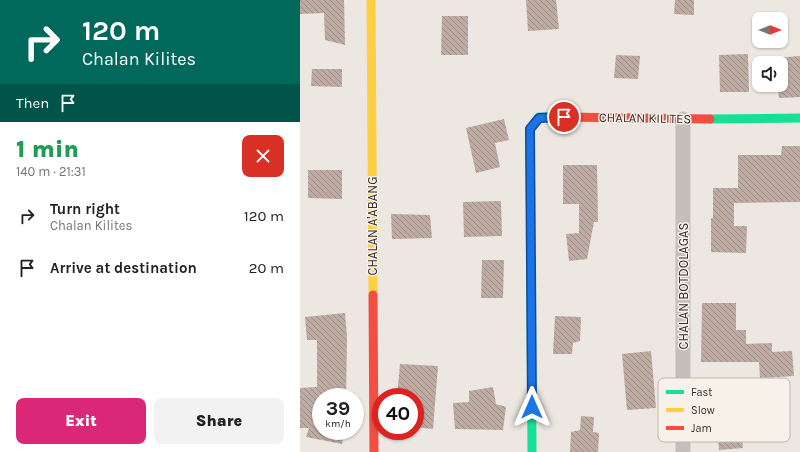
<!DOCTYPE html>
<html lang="en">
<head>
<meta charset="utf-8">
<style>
	:root { --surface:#fff; --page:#f2f2f2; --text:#202124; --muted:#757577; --accent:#db2777 }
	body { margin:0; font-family:Karla,sans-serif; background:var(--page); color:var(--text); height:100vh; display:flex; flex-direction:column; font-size:15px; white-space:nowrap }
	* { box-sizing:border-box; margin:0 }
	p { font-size:13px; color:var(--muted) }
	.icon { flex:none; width:22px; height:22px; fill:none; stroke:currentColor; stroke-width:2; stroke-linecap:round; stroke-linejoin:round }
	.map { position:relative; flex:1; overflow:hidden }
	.side { display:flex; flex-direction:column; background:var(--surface); width:300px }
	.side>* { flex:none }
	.guide { background:#00695c; color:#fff; overflow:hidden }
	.needle { width:26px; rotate:90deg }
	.controls { position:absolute; left:452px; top:12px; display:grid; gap:8px }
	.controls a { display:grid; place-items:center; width:36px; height:36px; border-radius:8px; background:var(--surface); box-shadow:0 1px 3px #0004; font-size:20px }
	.speed { position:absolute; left:12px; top:388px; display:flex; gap:8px; font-size:20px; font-weight:700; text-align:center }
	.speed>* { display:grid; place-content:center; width:52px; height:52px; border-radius:50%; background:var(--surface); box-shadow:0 1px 3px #0004; line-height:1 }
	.speed small { font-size:10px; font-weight:400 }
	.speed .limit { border:6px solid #d22; background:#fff; color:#111 }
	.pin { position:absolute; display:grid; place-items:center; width:34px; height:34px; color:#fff; margin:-17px; border:2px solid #fff; border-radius:50%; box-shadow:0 1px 4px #0007 }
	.me { position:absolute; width:44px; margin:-22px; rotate:0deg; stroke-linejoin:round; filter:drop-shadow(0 0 3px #0008) }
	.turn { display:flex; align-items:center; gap:14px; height:84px; padding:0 16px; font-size:18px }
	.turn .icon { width:52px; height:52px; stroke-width:2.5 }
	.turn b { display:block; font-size:28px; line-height:34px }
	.then { display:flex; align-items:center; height:38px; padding:0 16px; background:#0003; gap:8px; font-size:15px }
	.round { display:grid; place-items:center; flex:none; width:42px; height:42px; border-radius:8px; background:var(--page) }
	.overview { display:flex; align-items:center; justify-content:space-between; height:68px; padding:0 16px }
	h1 { font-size:24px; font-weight:800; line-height:30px; color:#1e9e55 }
	.button { display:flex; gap:8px; margin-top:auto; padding:8px 16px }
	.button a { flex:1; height:46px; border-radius:8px; background:var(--accent); color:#fff; font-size:16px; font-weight:800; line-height:46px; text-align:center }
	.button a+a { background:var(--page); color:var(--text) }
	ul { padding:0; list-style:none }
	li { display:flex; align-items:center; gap:12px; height:52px; padding:0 16px }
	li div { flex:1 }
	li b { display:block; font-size:15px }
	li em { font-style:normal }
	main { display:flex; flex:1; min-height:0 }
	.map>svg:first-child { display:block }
</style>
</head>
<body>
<main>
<section class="side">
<div class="guide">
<div class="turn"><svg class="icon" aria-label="right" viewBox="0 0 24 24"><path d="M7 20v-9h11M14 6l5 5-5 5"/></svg><div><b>120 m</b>Chalan Kilites</div></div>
<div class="then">Then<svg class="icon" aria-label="arrive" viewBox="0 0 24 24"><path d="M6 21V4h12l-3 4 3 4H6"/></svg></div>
</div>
<div class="overview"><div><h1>1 min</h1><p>140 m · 21:31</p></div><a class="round" style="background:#d93025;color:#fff"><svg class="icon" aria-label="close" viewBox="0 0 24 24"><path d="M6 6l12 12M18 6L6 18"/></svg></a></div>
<ul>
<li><svg class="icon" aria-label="right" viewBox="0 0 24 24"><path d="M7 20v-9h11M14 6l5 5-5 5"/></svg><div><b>Turn right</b><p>Chalan Kilites</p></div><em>120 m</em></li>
<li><svg class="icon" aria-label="arrive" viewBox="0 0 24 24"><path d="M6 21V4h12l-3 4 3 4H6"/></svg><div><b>Arrive at destination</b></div><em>20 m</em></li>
</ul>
<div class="button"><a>Exit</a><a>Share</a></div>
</section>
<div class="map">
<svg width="500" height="452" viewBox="0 0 500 452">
	<defs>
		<pattern id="building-back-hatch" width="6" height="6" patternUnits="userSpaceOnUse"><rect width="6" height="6" fill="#beaca4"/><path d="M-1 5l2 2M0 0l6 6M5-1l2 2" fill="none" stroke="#9b8c86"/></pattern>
	</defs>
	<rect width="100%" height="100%" fill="#ece7e1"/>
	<g fill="url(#building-back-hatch)">
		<polygon points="0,0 44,0 45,45 25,40 24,13 0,14"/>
		<polygon points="226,0 256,0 259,29 228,31"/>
		<polygon points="375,0 394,0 394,15 374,14"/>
		<polygon points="142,16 168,16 168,55 141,55"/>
		<polygon points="448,54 449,92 420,92 419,55"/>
		<polygon points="316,55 340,56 338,79 314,78"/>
		<polygon points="500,56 500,97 479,98 478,85 481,85 481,63 476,63 475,58"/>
		<polygon points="12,69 42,69 42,87 11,86"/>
		<polygon points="204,119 209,140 195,143 200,167 176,173 166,128"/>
		<polygon points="482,146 500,146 500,202 434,203 434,226 447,226 446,253 411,252 411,218 413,218 413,188 438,188 438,155 481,155"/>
		<polygon points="263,165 297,165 298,222 294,222 287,259 269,261 266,234 279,233 279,204 263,204"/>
		<polygon points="8,170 42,170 42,199 8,198"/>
		<polygon points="201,201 202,236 164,237 163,202"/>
		<polygon points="91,214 130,215 132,238 92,239"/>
		<polygon points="182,260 204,260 203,298 181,298"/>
		<polygon points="402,303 436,303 436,330 446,330 446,344 472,343 472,352 492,351 494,376 460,378 459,362 401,362"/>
		<polygon points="45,313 47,337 46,397 21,397 21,431 44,431 42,444 6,437 9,428 0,428 0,388 17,387 17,340 7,340 5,317"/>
		<polygon points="255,316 281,317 280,341 273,343 272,354 253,354"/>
		<polygon points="351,351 356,408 327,410 322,354"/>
		<polygon points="100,364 138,366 133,429 115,427 115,397 97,397"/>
		<polygon points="193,387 196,404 206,407 203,430 155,429 153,403 169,402 169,391"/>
		<polygon points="431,415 435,420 441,423 443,448 419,450 416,416"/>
		<polygon points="281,416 294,417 293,432 299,433 298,452 270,452 271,432 280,430"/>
	</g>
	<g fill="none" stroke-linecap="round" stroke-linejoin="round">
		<polyline stroke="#c4bfba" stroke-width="15" points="383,452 383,119"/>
		<g stroke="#16e098" stroke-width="9">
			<polyline points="410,119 500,118"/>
			<polyline points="232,452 230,129 239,117 262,117"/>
		</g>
		<polyline stroke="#ffcf43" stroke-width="9" points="71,0 73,295"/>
		<g stroke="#f24e42" stroke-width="9">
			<polyline points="262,117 410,119"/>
			<polyline points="73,295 74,452"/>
		</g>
	</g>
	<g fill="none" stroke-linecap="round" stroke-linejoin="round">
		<defs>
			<polyline id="route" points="232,407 230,129 239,118 264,117"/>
		</defs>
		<use href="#route" stroke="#114b97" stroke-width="10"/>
		<use href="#route" stroke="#1a73e8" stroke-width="7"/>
	</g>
	<g text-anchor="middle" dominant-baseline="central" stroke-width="3" stroke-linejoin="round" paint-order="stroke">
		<g font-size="13" fill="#352d29" stroke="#f8f1e9">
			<text transform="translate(345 118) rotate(1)">CHALAN KILITES</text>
			<text transform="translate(72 226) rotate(-90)">CHALAN A'ABANG</text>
			<text transform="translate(383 286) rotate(-90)">CHALAN BOTDOLAGAS</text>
		</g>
	</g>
	<rect x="358" y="378" width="132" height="64" rx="6" fill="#f8f1e9" stroke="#beb6af" stroke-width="1"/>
	<rect x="366" y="390" width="18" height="4" fill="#16e098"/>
	<rect x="366" y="408" width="18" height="4" fill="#ffcf43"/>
	<rect x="366" y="426" width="18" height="4" fill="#f24e42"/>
	<g font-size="11" fill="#352d29">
		<text x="391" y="396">Fast</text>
		<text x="391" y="414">Slow</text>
		<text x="391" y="432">Jam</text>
	</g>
</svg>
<div class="controls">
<a><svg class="needle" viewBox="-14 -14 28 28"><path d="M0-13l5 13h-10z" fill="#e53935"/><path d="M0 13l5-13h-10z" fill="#757577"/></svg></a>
<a><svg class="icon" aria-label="sound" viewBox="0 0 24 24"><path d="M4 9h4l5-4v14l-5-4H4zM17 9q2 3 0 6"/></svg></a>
</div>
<div class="speed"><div>39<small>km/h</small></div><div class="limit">40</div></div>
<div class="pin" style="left:264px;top:117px;background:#d93025"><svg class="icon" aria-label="arrive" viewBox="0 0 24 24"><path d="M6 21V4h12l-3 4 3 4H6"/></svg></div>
<svg class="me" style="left:232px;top:407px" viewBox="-20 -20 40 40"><path d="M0-17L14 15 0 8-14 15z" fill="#1a73e8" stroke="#fff" stroke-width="4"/></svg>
</div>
</main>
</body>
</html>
